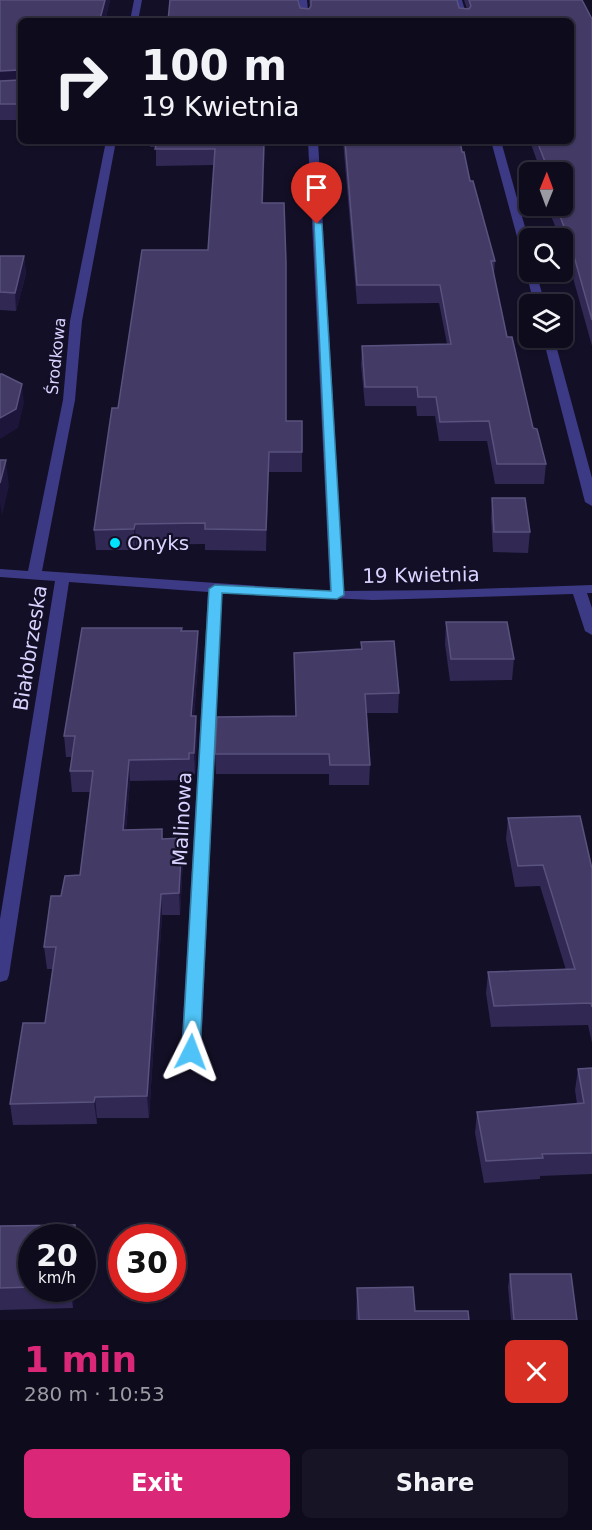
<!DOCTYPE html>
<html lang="en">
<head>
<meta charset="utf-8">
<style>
	:root { --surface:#0e0b1c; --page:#171425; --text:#f1f3f6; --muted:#9b9ba3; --line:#2e2b3b; --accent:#db2777 }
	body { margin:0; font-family:"DejaVu Sans",sans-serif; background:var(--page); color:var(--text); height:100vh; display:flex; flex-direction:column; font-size:22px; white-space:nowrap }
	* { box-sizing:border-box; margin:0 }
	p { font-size:20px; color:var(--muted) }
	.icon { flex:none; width:33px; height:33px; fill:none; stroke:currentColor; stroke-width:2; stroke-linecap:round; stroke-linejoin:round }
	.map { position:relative; height:1320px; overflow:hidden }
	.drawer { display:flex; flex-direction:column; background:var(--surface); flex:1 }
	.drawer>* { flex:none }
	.hud { position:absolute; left:18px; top:18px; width:556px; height:126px; border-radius:9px; box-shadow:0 2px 4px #0004,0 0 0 2px var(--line); background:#0e0b1c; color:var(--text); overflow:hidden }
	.needle { width:39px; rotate:1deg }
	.controls { position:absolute; left:519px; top:162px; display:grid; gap:12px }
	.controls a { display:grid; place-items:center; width:54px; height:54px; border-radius:9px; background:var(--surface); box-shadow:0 2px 4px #0004,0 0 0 2px var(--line); font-size:30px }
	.speed { position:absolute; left:18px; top:1224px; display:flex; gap:12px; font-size:30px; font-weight:700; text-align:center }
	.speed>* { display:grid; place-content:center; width:78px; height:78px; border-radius:50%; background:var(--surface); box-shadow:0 2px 4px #0004,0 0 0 2px var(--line); line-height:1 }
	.speed small { font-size:15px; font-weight:400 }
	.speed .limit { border:9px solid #d22; background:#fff; color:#111 }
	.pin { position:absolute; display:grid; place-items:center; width:51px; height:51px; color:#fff; margin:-62px -26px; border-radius:50% 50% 50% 0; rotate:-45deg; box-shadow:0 0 6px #0007 }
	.pin .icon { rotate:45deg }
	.me { position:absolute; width:66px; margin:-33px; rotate:3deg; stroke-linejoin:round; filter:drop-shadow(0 0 4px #0008) }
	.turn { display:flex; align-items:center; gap:21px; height:126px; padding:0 24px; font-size:27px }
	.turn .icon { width:78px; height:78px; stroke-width:2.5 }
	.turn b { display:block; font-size:42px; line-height:51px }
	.round { display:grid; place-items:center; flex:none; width:63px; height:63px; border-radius:9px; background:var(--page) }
	.headline { display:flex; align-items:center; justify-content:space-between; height:102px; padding:0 24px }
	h1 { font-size:36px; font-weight:700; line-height:45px; color:var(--accent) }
	.primary-button { display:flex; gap:12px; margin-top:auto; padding:12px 24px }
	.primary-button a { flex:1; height:69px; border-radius:9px; background:var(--accent); color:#fff; font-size:24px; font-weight:700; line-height:69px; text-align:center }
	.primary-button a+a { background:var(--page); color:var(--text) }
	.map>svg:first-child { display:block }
</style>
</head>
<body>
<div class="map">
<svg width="592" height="1320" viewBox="0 0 592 1320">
	<rect width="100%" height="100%" fill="#130f26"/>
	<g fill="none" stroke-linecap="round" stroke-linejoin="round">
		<g fill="#3d3a85" fill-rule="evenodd">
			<polygon points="134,0 142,0 138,21 130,21"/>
			<polygon points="299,0 307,0 309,21 301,21"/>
			<polygon points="454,0 462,0 468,21 460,21"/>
			<polygon points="106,141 116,141 82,321 75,400 42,571 330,591 308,141 318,141 344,591 446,590 592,585 592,593 587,593 592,608 592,635 585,631 573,594 373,600 222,593 201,1052 198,1057 191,1060 184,1057 181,1052 208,592 69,582 9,975 7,980 0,982 0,919 55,581 0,577 0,569 28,571 63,400 70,321"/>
			<polygon points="491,141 501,141 530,245 530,269 525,266"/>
			<polygon points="530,269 530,272 536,272 545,304 534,304 526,272"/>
			<polygon points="543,338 554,338 592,478 592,506 585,502"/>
		</g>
	</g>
	<g fill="#312854">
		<polygon points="0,0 110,0 105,21 21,21 21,120 0,120"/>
		<polygon points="170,0 298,0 300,8 309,9 310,8 309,0 457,0 459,8 467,9 464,0 582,0 592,19 592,346 568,260 562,246 562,238 560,238 551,216 552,206 562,206 562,172 541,172 532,147 532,141 572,141 572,21 168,21"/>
		<polygon points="149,141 265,141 263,203 286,421 302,452 302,472 269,472 266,551 205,550 205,544 136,545 135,550 96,550 94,530 118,408 208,250 214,165 156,166 156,147 150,147"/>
		<polygon points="343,141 460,141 462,152 495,261 494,274 507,337 533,428 546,464 544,484 495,484 487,441 439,441 435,416 417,416 416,406 365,406 361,365 362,346 447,344 439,303 357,304"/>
		<polygon points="0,256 24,256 26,274 16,311 0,310"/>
		<polygon points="492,498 530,532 528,553 493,552 491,518"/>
		<polygon points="446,622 514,659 512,680 450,681 445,644"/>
		<polygon points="182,628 182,631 199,652 194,716 196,716 197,737 195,774 190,774 190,780 130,781 126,830 163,839 182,838 183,859 180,915 162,915 149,1118 97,1118 97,1124 13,1125 10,1104 45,1023 53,969 47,969 44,947 61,896 80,875 90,792 72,792 70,771 72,757 66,757 64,736"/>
		<polygon points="361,642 399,693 398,713 367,713 370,765 369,785 329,785 329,774 216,774 215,754 296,716 294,653 361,649"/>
		<polygon points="508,818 592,869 592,1043 588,1025 491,1027 486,993 488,972 566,970 540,886 515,887 506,839"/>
		<polygon points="592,1068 592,1174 540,1176 540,1179 484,1183 475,1133 477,1112 577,1104 575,1090 578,1069"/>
		<polygon points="75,1225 77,1238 32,1238 32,1288 74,1288 73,1308 0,1310 0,1226"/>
		<polygon points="510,1274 577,1320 511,1320 508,1287"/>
		<polygon points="357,1288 415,1311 469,1320 356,1320"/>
	</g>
	<g fill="#1d163a">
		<polygon points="105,0 110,0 105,21 100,21"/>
		<polygon points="19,70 21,86 0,87 0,71"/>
		<polygon points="264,141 265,141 262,220 262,203"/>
		<polygon points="24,256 26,274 16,311 15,293"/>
		<polygon points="22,384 24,403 18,428 0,439 0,418"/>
		<polygon points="269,452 269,472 266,551 266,530"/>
		<polygon points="6,460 9,486 2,516 0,503 0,483"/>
		<polygon points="135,524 136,545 135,550 134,529"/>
		<polygon points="198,631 199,652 192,737 191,716"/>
		<polygon points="196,716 197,737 195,774 194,753"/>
		<polygon points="129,760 130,781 124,851 123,830"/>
		<polygon points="182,838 183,859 180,915 179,893"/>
		<polygon points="161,894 162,915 149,1118 147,1096"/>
		<polygon points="95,1097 97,1118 97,1124 94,1102"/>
		<polygon points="75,1225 77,1238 74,1238"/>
		<polygon points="70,1288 74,1288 73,1308"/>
	</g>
	<g fill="#433a66" stroke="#5a527e" stroke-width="1.5">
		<polygon points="0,0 105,0 100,19 96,19 95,21 21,21 21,75 19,70 0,71"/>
		<polygon points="170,0 298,0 300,8 309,9 311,6 311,0 457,0 459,8 469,9 471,6 469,0 582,0 592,19 592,320 570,242 556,206 562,206 562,172 549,172 537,141 572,141 572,21 168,21"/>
		<polygon points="21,78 21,104 0,104 0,81 20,80"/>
		<polygon points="157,141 264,141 262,203 284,203 286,262 286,421 302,421 302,452 269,452 266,530 205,529 205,523 135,524 134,529 94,530 112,408 118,408 142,250 208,250 215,149 155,149"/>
		<polygon points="345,141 460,141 462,152 464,152 470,181 473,181 495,261 491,261 507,337 512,337 533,428 537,429 546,464 497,464 489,421 440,422 436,397 418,397 417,387 365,387 362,346 451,344 440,285 357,285"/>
		<polygon points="0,256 24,256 15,293 0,292"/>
		<polygon points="0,374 2,374 22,384 16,409 0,418"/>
		<polygon points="0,460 6,460 0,483"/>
		<polygon points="492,498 525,498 530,532 494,532"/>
		<polygon points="446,622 507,622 514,659 451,659"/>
		<polygon points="82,628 182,628 181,631 198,631 191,716 196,716 194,753 189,753 189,759 129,760 123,830 162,829 162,839 182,838 179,893 161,894 147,1096 95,1097 94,1102 10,1104 23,1023 45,1023 56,947 44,947 51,896 61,896 65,876 80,875 93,771 70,771 75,736 64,736"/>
		<polygon points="394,641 399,693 365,694 370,765 330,765 329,754 215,754 217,717 296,716 294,653 362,649 361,642"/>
		<polygon points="580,816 592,869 592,1007 591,1003 494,1006 488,972 575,969 543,865 518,866 508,818"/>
		<polygon points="592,1068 592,1153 542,1154 543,1158 486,1161 477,1112 584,1103 578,1069"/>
		<polygon points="75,1225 74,1238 32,1238 32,1287 0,1288 0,1226"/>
		<polygon points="510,1274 571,1274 577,1320 514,1320"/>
		<polygon points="413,1287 415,1311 468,1311 469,1320 359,1320 357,1288"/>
	</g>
	<polygon fill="#4fc3f7" stroke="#337fa1" stroke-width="1.5" points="314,222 322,224 344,595 337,599 222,593 200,1052 197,1057 191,1059 185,1057 182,1052 209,589 215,585 331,591"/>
	<circle fill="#00e5ff" stroke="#130f26" stroke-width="2" cx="115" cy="543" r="6"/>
	<g text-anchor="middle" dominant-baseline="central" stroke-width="4.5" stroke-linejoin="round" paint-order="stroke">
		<g font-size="16" fill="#d9d4ff" stroke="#130f26">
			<text transform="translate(56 356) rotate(-84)">Środkowa</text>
		</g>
		<g font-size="20" fill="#d9d4ff" stroke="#130f26" text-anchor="start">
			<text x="127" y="543">Onyks</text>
		</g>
		<g font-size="20" fill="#d9d4ff" stroke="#130f26">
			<text transform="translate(421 575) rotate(-1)">19 Kwietnia</text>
			<text transform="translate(30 648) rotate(-81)">Białobrzeska</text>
			<text transform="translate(182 819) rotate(-87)">Malinowa</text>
		</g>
	</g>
</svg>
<div class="controls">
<a><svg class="needle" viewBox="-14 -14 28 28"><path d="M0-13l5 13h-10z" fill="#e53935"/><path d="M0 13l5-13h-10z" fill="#9b9ba3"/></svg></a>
<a><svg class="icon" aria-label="search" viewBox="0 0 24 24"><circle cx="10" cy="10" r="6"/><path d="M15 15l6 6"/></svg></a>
<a><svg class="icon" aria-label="layers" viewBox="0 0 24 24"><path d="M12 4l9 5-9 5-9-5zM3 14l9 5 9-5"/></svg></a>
</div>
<div class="speed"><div>20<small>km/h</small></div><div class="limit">30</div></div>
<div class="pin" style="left:317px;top:224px;background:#d93025"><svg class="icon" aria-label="arrive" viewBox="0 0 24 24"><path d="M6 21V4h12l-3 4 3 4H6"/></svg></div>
<svg class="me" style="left:191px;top:1052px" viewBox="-20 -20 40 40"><path d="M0-17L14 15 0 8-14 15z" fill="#4fc3f7" stroke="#fff" stroke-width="4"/></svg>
<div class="hud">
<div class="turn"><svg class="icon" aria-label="right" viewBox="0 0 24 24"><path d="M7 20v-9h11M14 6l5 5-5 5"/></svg><div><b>100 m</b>19 Kwietnia</div></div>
</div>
</div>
<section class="drawer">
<div class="headline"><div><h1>1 min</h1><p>280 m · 10:53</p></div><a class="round" style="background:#d93025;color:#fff"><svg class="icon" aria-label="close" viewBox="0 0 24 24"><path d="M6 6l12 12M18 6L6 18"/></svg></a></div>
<div class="primary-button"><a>Exit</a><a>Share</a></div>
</section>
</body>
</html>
